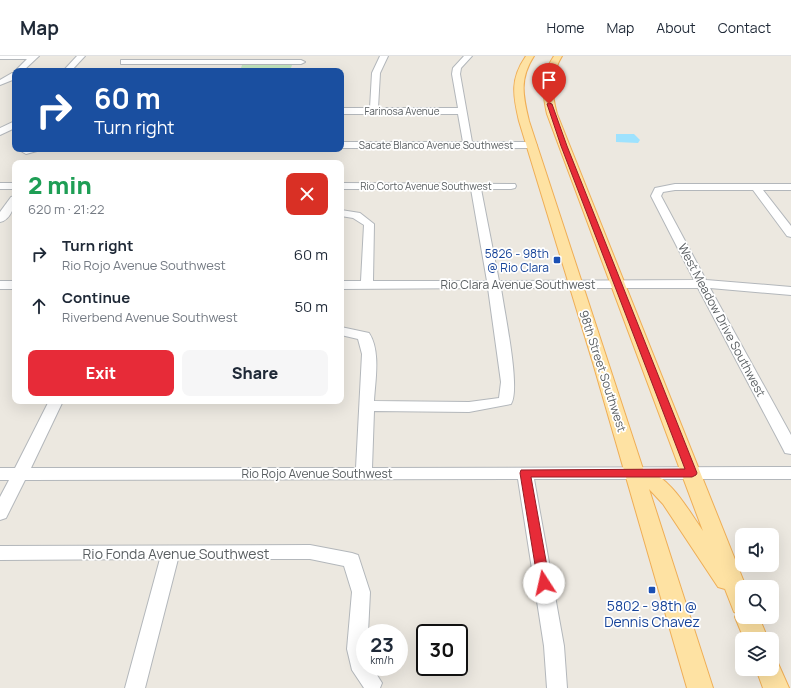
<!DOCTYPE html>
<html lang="en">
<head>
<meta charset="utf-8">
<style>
	:root { --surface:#fff; --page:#f6f6f7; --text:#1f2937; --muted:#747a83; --line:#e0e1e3; --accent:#e72b38 }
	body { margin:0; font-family:Manrope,sans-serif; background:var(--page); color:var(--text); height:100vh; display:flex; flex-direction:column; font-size:15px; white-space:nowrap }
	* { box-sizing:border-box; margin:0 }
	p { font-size:13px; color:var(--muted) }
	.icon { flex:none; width:22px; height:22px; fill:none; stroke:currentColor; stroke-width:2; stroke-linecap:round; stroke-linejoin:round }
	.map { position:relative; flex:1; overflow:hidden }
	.panel { position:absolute; left:12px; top:104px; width:332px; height:244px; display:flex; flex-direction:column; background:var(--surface); border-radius:8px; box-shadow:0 4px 16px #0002 }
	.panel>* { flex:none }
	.guide { position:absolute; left:12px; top:12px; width:332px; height:84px; border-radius:8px; box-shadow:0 4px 16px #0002; background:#1a4fa0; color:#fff; overflow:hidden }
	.fabs { position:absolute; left:735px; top:472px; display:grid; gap:8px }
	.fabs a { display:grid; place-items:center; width:44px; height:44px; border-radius:8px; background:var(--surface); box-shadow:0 4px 16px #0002; font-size:20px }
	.speed { position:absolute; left:356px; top:568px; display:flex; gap:8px; font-size:20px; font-weight:700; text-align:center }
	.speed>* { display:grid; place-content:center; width:52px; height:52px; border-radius:50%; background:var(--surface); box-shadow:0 4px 16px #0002; line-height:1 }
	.speed small { font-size:10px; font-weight:400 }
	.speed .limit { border:2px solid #111; border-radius:6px; background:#fff; color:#111 }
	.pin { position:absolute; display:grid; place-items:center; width:34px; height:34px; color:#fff; margin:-41px -17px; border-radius:50% 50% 50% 0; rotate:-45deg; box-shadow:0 0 4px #0007 }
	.pin .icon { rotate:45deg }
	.me { position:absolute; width:44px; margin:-22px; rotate:350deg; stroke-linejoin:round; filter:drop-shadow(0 0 3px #0008) }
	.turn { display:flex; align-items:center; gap:14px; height:84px; padding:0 16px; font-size:18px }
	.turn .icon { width:52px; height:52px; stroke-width:2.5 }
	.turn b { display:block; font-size:28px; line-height:34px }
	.round { display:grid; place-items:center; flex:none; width:42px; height:42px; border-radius:8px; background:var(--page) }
	.headline { display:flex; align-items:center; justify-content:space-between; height:68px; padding:0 16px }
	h1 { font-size:24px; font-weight:800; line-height:30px; color:#1e9e55 }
	.button { display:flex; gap:8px; margin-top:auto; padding:8px 16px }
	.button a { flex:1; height:46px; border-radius:8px; background:var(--accent); color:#fff; font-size:16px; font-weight:800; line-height:46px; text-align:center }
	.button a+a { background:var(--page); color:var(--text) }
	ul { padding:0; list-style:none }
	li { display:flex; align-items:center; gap:12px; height:52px; padding:0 16px }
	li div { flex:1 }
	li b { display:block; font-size:15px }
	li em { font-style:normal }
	header { display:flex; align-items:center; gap:24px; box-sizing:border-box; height:56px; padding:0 20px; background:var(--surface); border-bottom:1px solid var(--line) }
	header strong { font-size:19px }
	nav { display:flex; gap:22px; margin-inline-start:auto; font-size:14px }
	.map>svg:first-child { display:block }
</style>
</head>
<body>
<header>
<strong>Map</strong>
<nav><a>Home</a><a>Map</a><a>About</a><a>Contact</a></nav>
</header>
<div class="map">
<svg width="791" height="632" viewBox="0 0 791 632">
	<rect width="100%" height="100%" fill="#ece8e0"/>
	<polygon fill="#c2e4bc" points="242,9 292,9 290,15 240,15"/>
	<polygon fill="#9ee2fe" points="616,78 634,78 640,84 638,87 616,86"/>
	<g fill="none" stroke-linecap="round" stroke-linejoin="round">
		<defs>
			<g id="minor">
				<polygon points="0,0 39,0 23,15 15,15 27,3 0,3"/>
				<polygon points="77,0 85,0 71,15 63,15"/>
				<polygon points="380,0 388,0 380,17 378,52 458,52 452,18 453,12 464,0 472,0 461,12 460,18 472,86 532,86 537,89 532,92 341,92 341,86 463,86 458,58 341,58 341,52 370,52 372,17"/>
				<polygon points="121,4 301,4 305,6 301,8 121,8"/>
				<polygon points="12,17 15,17 15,23 0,29 0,24"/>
				<polygon points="15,65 15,72 0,79 0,72"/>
				<polygon points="23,93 39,93 37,95 26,98 21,95"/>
				<rect x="0" y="127" width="15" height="6"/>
				<path d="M341,127L515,128L516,130L515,132L511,133H481L499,225L694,224L651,140L655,132L675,128H791V134H763L791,170V181L787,180L753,134H675L663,136L661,140L706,224L791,231V239L710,232L791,379V398L785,397L783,393L698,232H501C504,254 521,333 511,348L469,356L374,355L372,412L791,411V423H534L564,590L567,632H547L544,590L518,423L25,424L6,462L0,464V441L9,424H0V412H15L49,345H63L31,412H356L362,298L358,283L341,279V271L369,277C381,295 375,325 374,345L469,346L499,342L501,326L488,232L341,233V225H361L364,169L353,162L341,160V154L360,157L374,168L373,225H487L471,133H341Z"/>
				<path d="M15,140C15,149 11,164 0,166V156L11,141Z"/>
				<rect x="0" y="225" width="15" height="8"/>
				<polygon points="310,489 352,497 358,499 370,536 368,577 365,577 365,611 372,611 382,627 380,632 364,632 352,614 347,593 352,536 344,510 310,503 178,503 145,632 125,632 160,503 0,504 0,490"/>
			</g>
			<g id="major">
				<path d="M526,0H534C519,23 523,40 529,65L643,413C672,422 686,451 703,475L547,58C542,36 541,19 554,0H562C550,20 551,36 557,58L746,531H742V561H759L768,583H744L735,561L737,557L734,556L725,533L718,531L663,448L649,433L713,632H687L593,307L519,65C513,39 510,23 526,0Z"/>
				<polygon points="772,604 777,605 789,632 763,632 756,613 772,613"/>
			</g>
		</defs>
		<use href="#minor" stroke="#b3b7bb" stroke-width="2"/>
		<use href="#major" stroke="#efae56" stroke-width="2"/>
		<use href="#minor" fill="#fff" fill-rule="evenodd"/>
		<use href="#major" fill="#fee2a3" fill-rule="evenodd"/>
	</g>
	<polygon fill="#e72b38" stroke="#961c24" points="549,47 552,48 567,90 697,417 696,419 692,421 531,421 550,527 548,531 544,532 539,531 538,527 520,417 521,414 685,413 561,90 547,48"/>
	<g fill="#1a4fb4" stroke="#fff" stroke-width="1.5">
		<rect x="553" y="200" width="8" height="8" rx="2"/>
		<rect x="648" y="530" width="8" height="8" rx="2"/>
	</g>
	<g text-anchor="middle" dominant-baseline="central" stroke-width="3.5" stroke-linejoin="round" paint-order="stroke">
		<g font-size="10" fill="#595e61" stroke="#fff">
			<text x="402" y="55">Farinosa Avenue</text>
			<text x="436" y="89">Sacate Blanco Avenue Southwest</text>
			<text x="426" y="130">Rio Corto Avenue Southwest</text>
		</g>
		<g font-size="12" fill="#164399" stroke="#fff" text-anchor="end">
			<text x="549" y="197">5826 - 98th<tspan x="549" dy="14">@ Rio Clara</tspan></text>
		</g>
		<g font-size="12" fill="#595e61" stroke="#fff">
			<text x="518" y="228">Rio Clara Avenue Southwest</text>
			<text transform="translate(722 264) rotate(62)">West Meadow Drive Southwest</text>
			<text transform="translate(603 315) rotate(72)">98th Street Southwest</text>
			<text x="317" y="417">Rio Rojo Avenue Southwest</text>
		</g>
		<g font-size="14" fill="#595e61" stroke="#fff">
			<text x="176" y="497">Rio Fonda Avenue Southwest</text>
		</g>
		<g font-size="14" fill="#164399" stroke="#fff">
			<text x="652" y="549">5802 - 98th @<tspan x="652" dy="16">Dennis Chavez</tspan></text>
		</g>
	</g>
</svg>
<div class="fabs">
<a><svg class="icon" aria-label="sound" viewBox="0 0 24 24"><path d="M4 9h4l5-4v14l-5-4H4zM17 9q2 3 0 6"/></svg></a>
<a><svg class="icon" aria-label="search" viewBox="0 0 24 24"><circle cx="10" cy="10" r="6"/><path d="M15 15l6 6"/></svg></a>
<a><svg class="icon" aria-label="layers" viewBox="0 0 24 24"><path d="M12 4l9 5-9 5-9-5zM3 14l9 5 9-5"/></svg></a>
</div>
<div class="speed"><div>23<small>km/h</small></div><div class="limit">30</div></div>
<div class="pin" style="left:549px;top:48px;background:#d93025"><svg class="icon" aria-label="arrive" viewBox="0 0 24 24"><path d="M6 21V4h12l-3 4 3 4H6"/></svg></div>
<svg class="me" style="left:544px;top:527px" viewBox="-20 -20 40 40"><circle r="19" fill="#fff"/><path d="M0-13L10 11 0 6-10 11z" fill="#e72b38"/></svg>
<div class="guide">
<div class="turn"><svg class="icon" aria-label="right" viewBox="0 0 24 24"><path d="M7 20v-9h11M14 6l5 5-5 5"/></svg><div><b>60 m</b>Turn right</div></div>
</div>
<section class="panel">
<div class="headline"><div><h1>2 min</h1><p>620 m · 21:22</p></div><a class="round" style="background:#d93025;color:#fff"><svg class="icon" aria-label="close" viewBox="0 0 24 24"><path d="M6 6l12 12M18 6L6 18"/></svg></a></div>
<ul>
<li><svg class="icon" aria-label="right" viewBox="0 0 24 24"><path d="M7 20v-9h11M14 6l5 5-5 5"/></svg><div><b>Turn right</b><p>Rio Rojo Avenue Southwest</p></div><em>60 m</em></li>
<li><svg class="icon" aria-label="ahead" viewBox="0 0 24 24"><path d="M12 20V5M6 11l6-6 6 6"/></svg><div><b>Continue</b><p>Riverbend Avenue Southwest</p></div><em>50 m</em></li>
</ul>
<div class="button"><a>Exit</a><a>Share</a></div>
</section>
</div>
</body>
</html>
